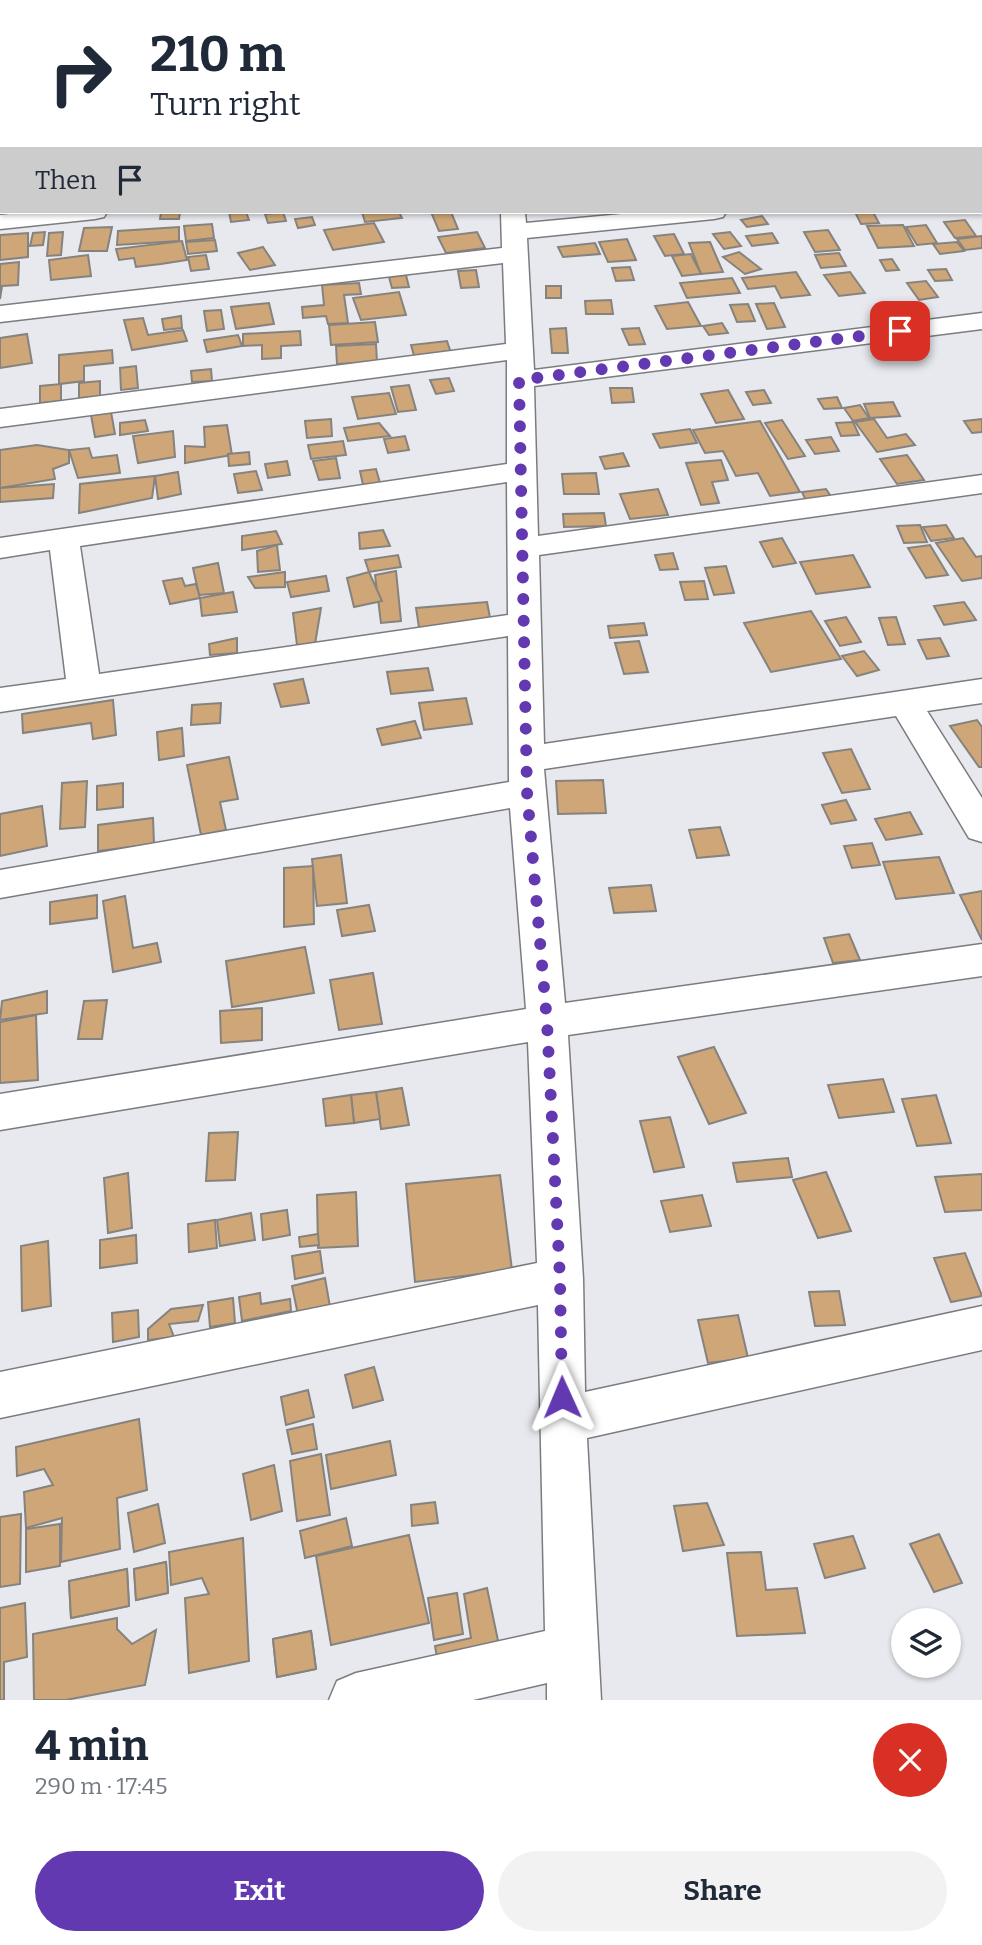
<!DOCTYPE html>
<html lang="en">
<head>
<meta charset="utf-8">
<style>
	:root { --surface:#fff; --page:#f2f2f3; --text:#1f2937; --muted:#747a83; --accent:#6239b1 }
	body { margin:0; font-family:Bitter,serif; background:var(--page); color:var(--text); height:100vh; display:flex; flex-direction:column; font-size:26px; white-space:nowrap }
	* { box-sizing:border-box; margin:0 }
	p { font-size:23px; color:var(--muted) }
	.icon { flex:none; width:38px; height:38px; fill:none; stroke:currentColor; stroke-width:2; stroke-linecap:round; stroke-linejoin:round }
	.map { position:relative; height:1700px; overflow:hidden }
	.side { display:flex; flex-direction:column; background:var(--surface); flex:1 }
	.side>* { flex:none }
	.banner { position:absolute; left:0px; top:0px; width:984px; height:214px; box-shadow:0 2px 5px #0004; background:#fff; color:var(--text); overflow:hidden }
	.buttons { position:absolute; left:891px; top:1608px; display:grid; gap:14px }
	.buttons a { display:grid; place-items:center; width:70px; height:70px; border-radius:50%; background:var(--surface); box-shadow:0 2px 5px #0004; font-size:35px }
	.pin { position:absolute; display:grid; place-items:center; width:60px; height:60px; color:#fff; margin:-30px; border-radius:14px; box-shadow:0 4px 10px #0006 }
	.me { position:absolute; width:77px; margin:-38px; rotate:359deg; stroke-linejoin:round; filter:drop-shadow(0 0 5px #0008) }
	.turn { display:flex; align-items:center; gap:24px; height:147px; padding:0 35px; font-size:32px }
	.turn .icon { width:91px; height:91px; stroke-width:2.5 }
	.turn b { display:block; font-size:49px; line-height:60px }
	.then { display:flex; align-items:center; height:66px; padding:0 35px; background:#0003; gap:14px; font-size:26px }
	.round { display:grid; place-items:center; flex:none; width:74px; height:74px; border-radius:37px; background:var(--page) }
	.head { display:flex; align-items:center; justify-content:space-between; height:119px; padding:0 35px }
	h1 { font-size:42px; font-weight:700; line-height:52px }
	.button { display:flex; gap:14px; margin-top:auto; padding:14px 35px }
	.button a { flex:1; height:80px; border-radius:42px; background:var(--accent); color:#fff; font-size:28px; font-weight:700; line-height:80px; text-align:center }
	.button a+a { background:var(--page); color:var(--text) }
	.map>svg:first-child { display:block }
</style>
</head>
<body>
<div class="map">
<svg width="982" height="1700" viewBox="0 0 982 1700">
	<rect width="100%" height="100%" fill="#e7e9ee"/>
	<g fill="#cea678" stroke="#86837f" stroke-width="2">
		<polygon points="161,212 180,212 179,219 160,219"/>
		<polygon points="229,212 246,212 249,220 231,222"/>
		<polygon points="283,212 286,221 268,223 265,214"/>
		<polygon points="362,212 399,212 402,218 365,222"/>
		<polygon points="431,212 451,212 458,229 439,231"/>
		<polygon points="855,212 873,212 879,223 861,224"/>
		<polygon points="762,216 768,224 747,227 741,220"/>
		<polygon points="312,217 315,225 298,228 295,219"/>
		<polygon points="965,220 976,236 955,238 944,222"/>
		<polygon points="374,223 384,242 333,250 324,230"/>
		<polygon points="212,224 214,238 186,241 184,226"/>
		<polygon points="903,225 914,246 878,248 867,226"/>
		<polygon points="926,225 937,243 917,245 906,227"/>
		<polygon points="112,227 107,251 79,251 84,228"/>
		<polygon points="179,227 179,241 117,245 118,231"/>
		<polygon points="828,230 840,250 815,252 804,232"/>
		<polygon points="45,232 43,245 30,246 33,233"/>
		<polygon points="63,232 61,255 47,256 49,233"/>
		<polygon points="477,232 485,248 446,253 438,237"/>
		<polygon points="730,232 741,246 724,249 713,234"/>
		<polygon points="28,233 28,257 0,260 0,235"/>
		<polygon points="772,233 778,243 752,246 746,236"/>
		<polygon points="674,234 684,254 665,256 654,236"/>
		<polygon points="982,236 982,248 965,250 957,239"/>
		<polygon points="627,239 636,260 608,262 599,242"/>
		<polygon points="215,240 217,251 188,254 186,242"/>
		<polygon points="182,241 187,260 161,264 136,267 134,258 119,260 116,249"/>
		<polygon points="710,242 723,272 701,274 689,243"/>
		<polygon points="957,242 964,251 940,254 933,244"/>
		<polygon points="595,243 600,254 563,257 558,247"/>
		<polygon points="263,247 275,265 250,270 238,253"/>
		<polygon points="739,252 761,269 745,274 723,257"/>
		<polygon points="839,253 846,266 821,268 815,255"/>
		<polygon points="691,254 701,274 682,276 672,256"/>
		<polygon points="88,255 91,276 51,280 49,260"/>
		<polygon points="206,255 209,269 191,271 188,257"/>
		<polygon points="892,259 899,270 886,271 880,260"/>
		<polygon points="19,262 18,285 2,286 0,299 0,264"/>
		<polygon points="630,267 634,280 616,281 612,268"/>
		<polygon points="946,269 952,280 935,281 928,270"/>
		<polygon points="476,270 479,287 461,288 458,271"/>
		<polygon points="796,272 810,295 781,298 775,286 748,289 742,278"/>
		<polygon points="850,272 865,293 839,296 824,275"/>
		<polygon points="406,275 409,287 392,288 389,277"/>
		<polygon points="732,278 740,293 687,298 680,283"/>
		<polygon points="926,281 938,297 919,300 907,283"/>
		<polygon points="359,283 361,294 344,295 348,323 328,324 326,316 303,318 302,307 324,305 322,285"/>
		<rect x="546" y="286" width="15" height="12"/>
		<polygon points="399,292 406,315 361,320 353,298"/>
		<polygon points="611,300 613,314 586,314 585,301"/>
		<polygon points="688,302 701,326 667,329 655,306"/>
		<polygon points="269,303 274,324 236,329 231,307"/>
		<polygon points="774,303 785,327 767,329 756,304"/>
		<polygon points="748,304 755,321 737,322 730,305"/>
		<polygon points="221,310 224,329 207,331 204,311"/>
		<polygon points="181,316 182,328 164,330 162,319"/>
		<polygon points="143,318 148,335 183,330 187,341 132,350 124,320"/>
		<polygon points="375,322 378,342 331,345 329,325"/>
		<polygon points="722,323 728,333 709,335 703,326"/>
		<polygon points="566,328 568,353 552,353 550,329"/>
		<polygon points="639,328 645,344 629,345 622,329"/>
		<polygon points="300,331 301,345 281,346 281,358 262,359 262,345 243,346 243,334"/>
		<polygon points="27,334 32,363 0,368 0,338"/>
		<polygon points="238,335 242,346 207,352 204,340"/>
		<polygon points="447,341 452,356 415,359 411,345"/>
		<polygon points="376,344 377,362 337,364 336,346"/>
		<polygon points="112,350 113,363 84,366 84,381 59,384 59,355"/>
		<polygon points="136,366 138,388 121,390 120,368"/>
		<polygon points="211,369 212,381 192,382 191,371"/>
		<polygon points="449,378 454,391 436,394 430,380"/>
		<polygon points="100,381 100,397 79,398 79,383"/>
		<polygon points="61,384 61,401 40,403 40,386"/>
		<polygon points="409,385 416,410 398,412 391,387"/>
		<polygon points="610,388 632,388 634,402 612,403"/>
		<polygon points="728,390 744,419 716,423 701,394"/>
		<polygon points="764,390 771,403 753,405 746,392"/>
		<polygon points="389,393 396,414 358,419 352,397"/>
		<polygon points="837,397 842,408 824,409 818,399"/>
		<polygon points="893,402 900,416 870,418 864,404"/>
		<polygon points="860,405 869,418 853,421 844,408"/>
		<polygon points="111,412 115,434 95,437 91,415"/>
		<polygon points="331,419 332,436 307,438 305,421"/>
		<polygon points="874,419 887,438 906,434 915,445 877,452 855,422"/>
		<polygon points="982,419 982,432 972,433 964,421"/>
		<polygon points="145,420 148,431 120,435 120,423"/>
		<polygon points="782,420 805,456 788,459 765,423"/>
		<polygon points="760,421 800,492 770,496 758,473 736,476 723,451 705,453 693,430"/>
		<polygon points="853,422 859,435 841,436 836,423"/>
		<polygon points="379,423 390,436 348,441 344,428"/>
		<polygon points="227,425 232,455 185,463 185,446 205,447 204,427"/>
		<polygon points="690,429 697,443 660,448 653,434"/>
		<polygon points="173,431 175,457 138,463 133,436"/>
		<polygon points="405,436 409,450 388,453 384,439"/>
		<polygon points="831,437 839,451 815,454 806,440"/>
		<polygon points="343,441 346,455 311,459 308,445"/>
		<polygon points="37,445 69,450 69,463 53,469 55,479 0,488 0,450"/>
		<polygon points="89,448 92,458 117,455 120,473 78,478 69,450"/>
		<polygon points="249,452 250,464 229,466 228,454"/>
		<polygon points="623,453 629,466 605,469 600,457"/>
		<polygon points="907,455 924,480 897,484 880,459"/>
		<polygon points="336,458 340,478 319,480 313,461"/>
		<polygon points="721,460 728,480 712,482 719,503 701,505 686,463"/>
		<polygon points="287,461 290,475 268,478 265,464"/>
		<polygon points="376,469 380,483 363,485 360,471"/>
		<polygon points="256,471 262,490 238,493 234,474"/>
		<polygon points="178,472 181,494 158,499 155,476"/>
		<polygon points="596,473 599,494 564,494 562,474"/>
		<polygon points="155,476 152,498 79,513 80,484"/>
		<polygon points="54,484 53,498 0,502 0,488"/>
		<polygon points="658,489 668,515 630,519 620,494"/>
		<polygon points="826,489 834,501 808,505 802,492"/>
		<polygon points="604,513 606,526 564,527 563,514"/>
		<polygon points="920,525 927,542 904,543 897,526"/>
		<polygon points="946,525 954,538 931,541 923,527"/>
		<polygon points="383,530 390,546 360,549 359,533"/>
		<polygon points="276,531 282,544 242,550 242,536"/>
		<polygon points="782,538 796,563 773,567 760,542"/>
		<polygon points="963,538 976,557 982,556 982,578 962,581 936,543"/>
		<polygon points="277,545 280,570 258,572 257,551"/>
		<polygon points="930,545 948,575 926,578 908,548"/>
		<polygon points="673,553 678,569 660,570 655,555"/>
		<polygon points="398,555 401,567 369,572 365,560"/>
		<polygon points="853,555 870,587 816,594 800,562"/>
		<polygon points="218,563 224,593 199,595 193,568"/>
		<polygon points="726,566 734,593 714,595 705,568"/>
		<polygon points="396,571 401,621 381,623 375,575"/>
		<polygon points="285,572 285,587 255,588 248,577"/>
		<polygon points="369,572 382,601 354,607 347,578"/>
		<polygon points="326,576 329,591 291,597 287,582"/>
		<polygon points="182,578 185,586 196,584 200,598 170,604 163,581"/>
		<polygon points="704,581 708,599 685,600 680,582"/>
		<polygon points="233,592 237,612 202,616 200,598"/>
		<polygon points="487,602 492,628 420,634 416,608"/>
		<polygon points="964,602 976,620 944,625 934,606"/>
		<polygon points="321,608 315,644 297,645 293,613"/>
		<polygon points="811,611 841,659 771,672 744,623"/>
		<polygon points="846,617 861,642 840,646 825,621"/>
		<polygon points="896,617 905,644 888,645 879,618"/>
		<polygon points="644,623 647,635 610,638 608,626"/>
		<polygon points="237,638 237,653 210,655 209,644"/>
		<polygon points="940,638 949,656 927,659 918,640"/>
		<polygon points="639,641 648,672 624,674 615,643"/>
		<polygon points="864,651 879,670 857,676 842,656"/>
		<polygon points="428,668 433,690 391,694 387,672"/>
		<polygon points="303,679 309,703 281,707 274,684"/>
		<polygon points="466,698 472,724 424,730 419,703"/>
		<polygon points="113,700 116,735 93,739 91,723 23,733 22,714"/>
		<polygon points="221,703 220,723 191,725 192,705"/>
		<polygon points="977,720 982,727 982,767 979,767 950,726"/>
		<polygon points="415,721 421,738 382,745 377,729"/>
		<polygon points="182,728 184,756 159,760 157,732"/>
		<polygon points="851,749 870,789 842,793 823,753"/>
		<polygon points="229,757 238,799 220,802 226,830 201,835 187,765"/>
		<polygon points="603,780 606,813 558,814 556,781"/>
		<polygon points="87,781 85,827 60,829 62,783"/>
		<polygon points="123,783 123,807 97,810 97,786"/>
		<polygon points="846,800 856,820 831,824 822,805"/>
		<polygon points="42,806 47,846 0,856 0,814"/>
		<polygon points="910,812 922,834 886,840 875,819"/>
		<polygon points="153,818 154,844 98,851 98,825"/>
		<polygon points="720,827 729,855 697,858 689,830"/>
		<polygon points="872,843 880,865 852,868 844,846"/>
		<polygon points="341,855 347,903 317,906 312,859"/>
		<polygon points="939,857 954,893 896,899 883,862"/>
		<polygon points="313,866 314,924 284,927 284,868"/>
		<polygon points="651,885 656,911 614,913 609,888"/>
		<polygon points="982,891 982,940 960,895"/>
		<polygon points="97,895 97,918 50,924 50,902"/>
		<polygon points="125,896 133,948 157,943 161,962 113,972 103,901"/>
		<polygon points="369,905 375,931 342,936 337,910"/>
		<polygon points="849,934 860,960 833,963 824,938"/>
		<polygon points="305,947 314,993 232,1007 226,961"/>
		<polygon points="373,973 382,1024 339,1030 330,980"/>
		<polygon points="47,991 47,1013 0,1020 2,1001"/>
		<polygon points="107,1000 102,1039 78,1039 84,1001"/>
		<polygon points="262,1008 262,1040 221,1043 220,1011"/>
		<polygon points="36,1015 38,1080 0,1083 0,1022"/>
		<polygon points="714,1047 746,1113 709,1124 678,1057"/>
		<polygon points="883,1079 894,1112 839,1118 828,1085"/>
		<polygon points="402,1088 409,1125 381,1129 376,1092"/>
		<polygon points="376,1092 380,1119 354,1123 351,1095"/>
		<polygon points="351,1095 354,1123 326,1126 323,1099"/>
		<polygon points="936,1095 951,1143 917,1146 902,1099"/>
		<polygon points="670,1117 684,1167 654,1172 640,1121"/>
		<polygon points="238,1132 235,1180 206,1181 209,1133"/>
		<polygon points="788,1158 792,1177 737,1182 733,1163"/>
		<polygon points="826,1172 851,1231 818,1238 793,1180"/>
		<polygon points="128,1173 132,1228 108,1233 104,1178"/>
		<polygon points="982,1174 982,1210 945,1212 935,1177"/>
		<polygon points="500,1175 512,1270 415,1282 406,1184"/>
		<polygon points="356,1192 358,1246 318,1248 317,1195"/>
		<polygon points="702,1195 711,1226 670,1232 661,1201"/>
		<polygon points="287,1210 290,1235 263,1240 261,1214"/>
		<polygon points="251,1213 255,1240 220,1246 217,1220"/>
		<polygon points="215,1220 217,1248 189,1252 188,1224"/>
		<polygon points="318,1234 319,1245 300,1247 299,1237"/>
		<polygon points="136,1235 137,1263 100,1268 100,1240"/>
		<polygon points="48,1241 51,1306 22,1311 21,1246"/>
		<polygon points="320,1251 323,1273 295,1279 292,1256"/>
		<polygon points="965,1253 982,1296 951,1302 934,1258"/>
		<polygon points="325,1278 330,1307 298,1315 292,1286"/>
		<polygon points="839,1291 845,1325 815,1326 809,1292"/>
		<polygon points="260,1293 261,1304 290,1299 291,1311 242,1321 239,1297"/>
		<polygon points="233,1298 235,1323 210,1327 208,1302"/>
		<polygon points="203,1305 198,1321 169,1324 174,1337 148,1340 148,1329 171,1309"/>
		<polygon points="138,1310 139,1337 113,1342 112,1313"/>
		<polygon points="738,1315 748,1358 708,1363 698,1320"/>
		<polygon points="374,1367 383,1400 353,1408 345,1375"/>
		<polygon points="308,1390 314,1417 286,1425 281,1397"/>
		<polygon points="139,1419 147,1490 117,1498 120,1549 61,1562 62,1518 26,1528 24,1492 53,1485 44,1469 17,1476 16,1447"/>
		<polygon points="313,1424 317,1449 292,1454 287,1430"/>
		<polygon points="390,1441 396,1475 331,1489 326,1455"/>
		<polygon points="321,1454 330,1515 297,1521 290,1461"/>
		<polygon points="274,1465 282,1511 251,1520 243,1474"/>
		<polygon points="435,1502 438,1523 412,1526 411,1505"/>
		<polygon points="707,1503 724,1545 683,1551 674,1506"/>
		<polygon points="158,1504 165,1543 134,1552 128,1513"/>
		<polygon points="21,1514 20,1584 0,1587 0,1517"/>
		<polygon points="346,1518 352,1546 305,1558 300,1531"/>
		<polygon points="60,1524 60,1566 26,1572 26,1529"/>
		<polygon points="939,1534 962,1583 934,1592 910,1544"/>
		<polygon points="409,1535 429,1623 331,1645 316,1556"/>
		<polygon points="853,1536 865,1568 825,1578 814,1544"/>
		<polygon points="243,1538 249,1661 189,1673 185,1598 209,1594 202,1578 171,1585 169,1552"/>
		<polygon points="761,1552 766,1590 797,1588 805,1633 737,1636 727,1553"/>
		<polygon points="166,1562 168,1593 136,1600 134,1569"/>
		<polygon points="166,1562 168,1593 136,1600 134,1569"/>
		<polygon points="127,1569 129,1606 71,1618 69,1581"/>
		<polygon points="127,1569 129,1606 71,1618 69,1581"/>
		<polygon points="487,1588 501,1655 439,1669 435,1646 471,1638 464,1594"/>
		<polygon points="457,1593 463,1634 434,1640 428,1598"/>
		<polygon points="25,1603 27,1657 4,1662 4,1700 0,1700 0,1608"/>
		<polygon points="117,1618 117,1629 132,1644 156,1630 145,1685 66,1700 34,1700 33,1634"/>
		<polygon points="311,1631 316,1669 277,1677 273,1639"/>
		<polygon points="311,1631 316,1669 277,1677 273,1639"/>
	</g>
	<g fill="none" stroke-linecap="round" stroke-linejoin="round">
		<defs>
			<g id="street">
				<rect x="472" y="0" width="20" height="2"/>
				<polygon points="747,0 767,0 768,2 748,2"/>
				<polygon points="791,0 830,0 790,2"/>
				<polygon points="870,0 891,0 892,2 871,2"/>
				<polygon points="0,55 2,55 0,68"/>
				<rect x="0" y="127" width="2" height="14"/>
				<polygon points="27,212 107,212 104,217 95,219 0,229 0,215"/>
				<path d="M501,212H525L526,223L643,212H726L723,217L714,219L527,238L534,370L982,313V329L534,386L538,536L982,475V493L539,555L544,744L982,679V703L927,711L982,798V842L969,838L896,716L544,769L565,1003L982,944V976L568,1035L583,1279L585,1392L982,1306V1350L587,1438L601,1700H547V1683L473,1700H329L337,1681L356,1673L545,1631L538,1305L0,1418V1372L537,1263L528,1042L0,1130V1094L526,1009L510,808L0,898V870L509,782L508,636L0,712V688L66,679L50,550L0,558V538L507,464V360L0,427V409L506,344L503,263L0,322V306L502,248ZM507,482L508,615L99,674L80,546Z"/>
			</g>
		</defs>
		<use href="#street" stroke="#7b7c80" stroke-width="3"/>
		<use href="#street" fill="#fff" fill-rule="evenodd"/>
	</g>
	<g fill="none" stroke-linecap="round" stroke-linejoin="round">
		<polyline stroke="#6239b1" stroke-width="12" stroke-dasharray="0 21.6" points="562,1397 560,1279 547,1022 527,792 519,380 900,331"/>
	</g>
</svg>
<div class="buttons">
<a><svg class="icon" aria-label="layers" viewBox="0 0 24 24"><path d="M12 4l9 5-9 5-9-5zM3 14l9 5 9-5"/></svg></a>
</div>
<div class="pin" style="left:900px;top:331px;background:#d93025"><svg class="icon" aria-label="arrive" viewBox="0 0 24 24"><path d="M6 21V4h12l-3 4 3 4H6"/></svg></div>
<svg class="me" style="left:562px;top:1397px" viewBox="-20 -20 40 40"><path d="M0-17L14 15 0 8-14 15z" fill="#6239b1" stroke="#fff" stroke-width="4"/></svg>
<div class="banner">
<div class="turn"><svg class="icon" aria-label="right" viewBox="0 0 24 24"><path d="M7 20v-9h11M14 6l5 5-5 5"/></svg><div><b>210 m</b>Turn right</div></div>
<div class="then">Then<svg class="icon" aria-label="arrive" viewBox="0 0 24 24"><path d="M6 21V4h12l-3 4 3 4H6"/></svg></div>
</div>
</div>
<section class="side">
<div class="head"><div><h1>4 min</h1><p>290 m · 17:45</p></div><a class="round" style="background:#d93025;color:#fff"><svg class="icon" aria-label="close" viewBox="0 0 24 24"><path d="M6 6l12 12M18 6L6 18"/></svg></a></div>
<div class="button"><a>Exit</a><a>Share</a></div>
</section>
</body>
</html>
